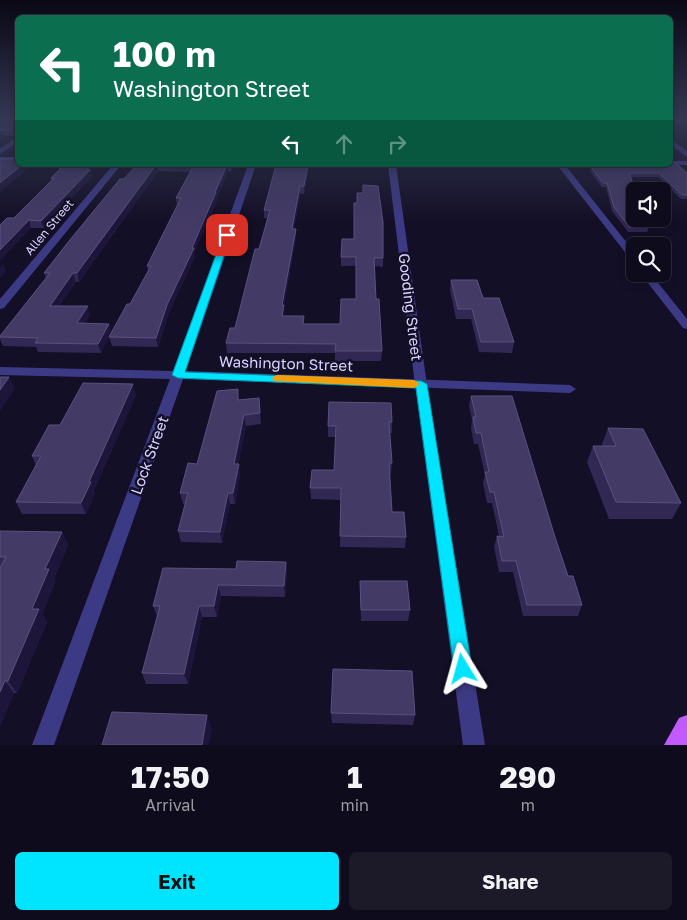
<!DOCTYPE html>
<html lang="en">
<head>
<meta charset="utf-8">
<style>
	:root { --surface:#0e0b1c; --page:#1c1929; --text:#f1f3f6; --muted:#9b9ba3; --line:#2e2b3b; --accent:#00e5ff }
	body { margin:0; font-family:"Golos Text",sans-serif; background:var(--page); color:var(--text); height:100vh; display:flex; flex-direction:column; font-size:19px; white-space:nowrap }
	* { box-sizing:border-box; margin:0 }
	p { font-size:16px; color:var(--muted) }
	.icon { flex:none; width:28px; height:28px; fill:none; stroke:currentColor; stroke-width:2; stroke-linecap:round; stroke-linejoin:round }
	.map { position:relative; height:745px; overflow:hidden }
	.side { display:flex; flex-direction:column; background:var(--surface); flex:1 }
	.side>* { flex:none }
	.top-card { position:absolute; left:15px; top:15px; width:658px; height:152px; border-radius:8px; box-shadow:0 2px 8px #0003,0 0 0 1px var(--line); background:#0b6e4f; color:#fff; overflow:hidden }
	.buttons { position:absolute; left:626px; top:182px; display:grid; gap:10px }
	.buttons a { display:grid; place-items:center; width:45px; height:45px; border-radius:8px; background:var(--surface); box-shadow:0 2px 8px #0003,0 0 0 1px var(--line); font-size:25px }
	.pin { position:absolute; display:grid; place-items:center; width:42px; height:42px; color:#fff; margin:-21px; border-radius:10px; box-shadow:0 2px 8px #0006 }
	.me { position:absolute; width:55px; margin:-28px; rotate:352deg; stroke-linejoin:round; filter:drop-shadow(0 0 4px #0008) }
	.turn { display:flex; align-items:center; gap:18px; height:105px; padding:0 15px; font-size:22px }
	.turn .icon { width:65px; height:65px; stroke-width:2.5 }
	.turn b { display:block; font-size:35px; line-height:42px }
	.lanes { display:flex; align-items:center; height:48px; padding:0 15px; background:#0003; justify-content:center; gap:25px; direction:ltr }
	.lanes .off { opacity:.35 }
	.eta { display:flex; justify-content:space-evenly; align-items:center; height:85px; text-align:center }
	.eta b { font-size:30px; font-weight:700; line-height:35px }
	.primary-button { display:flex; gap:10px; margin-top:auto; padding:10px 15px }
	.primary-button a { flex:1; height:58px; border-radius:8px; background:var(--accent); color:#111; font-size:20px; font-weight:700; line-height:58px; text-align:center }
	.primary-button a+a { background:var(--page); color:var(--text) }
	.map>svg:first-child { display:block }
</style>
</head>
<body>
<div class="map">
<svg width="687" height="745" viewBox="0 0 687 745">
	<rect width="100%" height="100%" fill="#130f26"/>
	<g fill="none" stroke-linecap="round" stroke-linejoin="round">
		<g fill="#3d3a85" fill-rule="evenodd">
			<polygon points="18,136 18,142 0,154 0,149"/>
			<polygon points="670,139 687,151 687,157 670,144"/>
			<rect x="0" y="157" width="18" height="4"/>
			<polygon points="670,161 687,161 687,165 669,165"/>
			<polygon points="113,165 121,165 4,308 0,309 0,299"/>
			<polygon points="248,165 256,165 186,371 570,385 576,389 570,393 183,379 54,745 32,745 170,379 0,375 0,367 173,371"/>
			<polygon points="557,165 565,165 635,253 635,262 632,261"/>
			<polygon points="641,274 651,274 687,319 687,329 683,328"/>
		</g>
		<polygon fill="#3d3a85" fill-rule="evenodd" points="388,165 396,165 427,385 485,745 463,745 415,385"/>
		<polygon fill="#c25bff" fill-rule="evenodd" points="687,715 687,745 664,745 679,718"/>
	</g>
	<g fill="#312854" fill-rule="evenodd">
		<polygon points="0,117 18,117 18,135 4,136 0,139"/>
		<polygon points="670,117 683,122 682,125 670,125"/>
		<path d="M136,165H234L232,171H228L217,197V200L194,253L195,256L169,313L158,347L112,346L109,337L101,353L38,352L36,347L3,346L0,339V336L46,278L44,273ZM158,171L190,172L176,198L177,206H178L147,266L148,271L130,304L112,333L109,324L85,323L90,315L59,306L76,282H79Z"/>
		<polygon points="308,165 308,172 304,194 300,194 294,229 296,229 296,237 284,305 284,316 305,324 340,324 356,299 356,266 341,266 341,257 383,258 383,267 375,266 376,299 382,351 381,361 335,361 335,353 227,353 226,343 235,328 268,218 264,218 264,210"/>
		<polygon points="612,165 670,165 687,173 687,199 681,199 658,177 631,177 649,227 647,232 628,232 612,211 606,187 602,187 590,171 591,167 614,167"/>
		<polygon points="59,168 91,173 92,176 44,228 31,228 14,218 52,181 51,178 59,170"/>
		<polygon points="451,280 483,298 514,342 512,353 479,352 471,319 456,319 450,290"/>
		<polygon points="136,395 94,490 95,493 86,514 22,514 16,502 36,466 32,456 60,425"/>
		<polygon points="471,396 555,537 568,576 582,605 578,616 523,616 513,572 499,572 494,547 497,536 499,536 492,503 487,503 483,483 485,475 478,444 474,444 471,428 472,420 469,406"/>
		<polygon points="259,398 261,424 246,426 238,464 240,475 235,504 230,504 222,543 181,542 178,531 185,504 183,504 180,493 197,464 240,400"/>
		<polygon points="392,422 392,433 390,433 392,463 391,474 390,474 392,512 406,537 405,548 340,547 341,500 311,499 310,488 334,470 336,437 328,437 328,426"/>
		<polygon points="608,428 681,503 672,519 609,519 587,462 593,446 603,446 602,444"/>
		<polygon points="0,531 62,532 68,545 54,579 55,582 42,614 47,622 17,693 14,693 0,726"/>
		<polygon points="286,562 287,573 285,597 221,596 217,617 202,617 188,684 146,684 142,673 157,616 153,606 236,569"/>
		<polygon points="360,581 410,610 408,621 361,621"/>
		<polygon points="331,713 415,715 413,725 332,723"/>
	</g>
	<g fill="#1d163a">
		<polygon points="2,130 4,136 0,139 0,131"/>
		<polygon points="22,165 31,166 0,192 0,183"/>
		<polygon points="91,165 98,165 91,173 92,176 44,228 41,221"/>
		<polygon points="156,165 158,171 79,282 77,273"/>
		<polygon points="227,165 228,171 217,197 217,200 194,253 195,256 169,313 158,347 156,338 167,305"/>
		<polygon points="231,165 234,165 232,171"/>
		<polygon points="308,165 308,172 304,194 304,186"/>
		<polygon points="300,186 300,194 293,237 292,229"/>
		<polygon points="29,220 31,228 0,261 0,250"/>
		<polygon points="296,229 296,237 284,305 285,314 283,325 282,305"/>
		<polygon points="3,264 6,272 0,278 0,267"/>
		<polygon points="73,273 76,282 53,315 50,306"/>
		<polygon points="88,306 90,315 80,332 77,323"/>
		<polygon points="109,324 112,333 101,353 98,344"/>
		<polygon points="9,377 15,389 0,411 0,390"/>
		<polygon points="133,384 136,395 94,490 95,493 86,514 81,503 89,482"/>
		<polygon points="244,415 246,426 236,475 234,464"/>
		<polygon points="239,464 240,475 235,504 233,493"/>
		<polygon points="228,493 230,504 222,543 220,532"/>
		<polygon points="62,532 68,545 54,579 55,582 42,614 47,622 17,693 8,681 45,569"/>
		<polygon points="286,562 287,573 285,597 284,586"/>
		<polygon points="218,585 221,596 217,617 214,606"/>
		<polygon points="199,606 202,617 188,684 184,674"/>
		<polygon points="5,681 14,693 0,726 0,692"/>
		<polygon points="207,715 212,729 209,745 202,745"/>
	</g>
	<g fill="#433a66" stroke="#5a527e">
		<polygon points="0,117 18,117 18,129 2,130 0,131"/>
		<polygon points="670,117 677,117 683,122 670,122"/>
		<polygon points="0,159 18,159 18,165 22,165 0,183"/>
		<polygon points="670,162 676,163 687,173 687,195 682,195 659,173 629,173 636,191 635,191 635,219 646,219 649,227 629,227 614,207 607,183 603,183 591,167 619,167 617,165 670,165"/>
		<polygon points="63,165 91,165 87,170 90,170 41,221 29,220 0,250 0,225 7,218 14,218 54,178 51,178 61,168 59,168"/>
		<polygon points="136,165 156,165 77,273 73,273 50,306 88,306 77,323 109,324 98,344 35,343 38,338 0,337 0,336 50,273 44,273 69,241 120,179 124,179"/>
		<polygon points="194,165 227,165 215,192 216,192 192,248 194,248 167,305 156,338 109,337 127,304 130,304 151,266 147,266 181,198 176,198"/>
		<polygon points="276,165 308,165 304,186 300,186 292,229 296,229 282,305 284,305 282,316 304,316 303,324 340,324 341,299 356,299 356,257 341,257 342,239 354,239 354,203 357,203 357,193 363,193 363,185 378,186 383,222 383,258 374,258 376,299 379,299 382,351 335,351 336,344 226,343 230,328 235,328 255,249 259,249 270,210 264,210"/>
		<polygon points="451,280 477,280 483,298 499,298 514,342 481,342 472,309 458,309"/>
		<polygon points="0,377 9,377 0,390"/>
		<polygon points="83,383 133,384 89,482 91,482 81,503 16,502 41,456 32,456 49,425 60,425"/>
		<polygon points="238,389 238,400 259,398 260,413 244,415 234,464 239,464 233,493 228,493 220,532 178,531 188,493 180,493 188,463 197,464 217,391"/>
		<polygon points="471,396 512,396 555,537 568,576 573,576 582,605 527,605 516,561 502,561 497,536 504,537 494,492 490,492 485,472 489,472 481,433 476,433 473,417 476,417"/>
		<polygon points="329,402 391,403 392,422 389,422 392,463 389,463 392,512 404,512 406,537 340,536 341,488 310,488 312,470 334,470 336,426 328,426"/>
		<polygon points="608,428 643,429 681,503 616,502 593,446 616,446"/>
		<polygon points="0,531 62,532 45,569 49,569 32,609 39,609 8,681 5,681 0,692 0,568 6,557 0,557"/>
		<polygon points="237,561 286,562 284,586 218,585 214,606 199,606 184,674 142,673 160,606 153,606 163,568 236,569"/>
		<polygon points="360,581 407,581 410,610 361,610"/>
		<polygon points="333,669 412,671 415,715 331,713"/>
		<polygon points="112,712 207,715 202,745 102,745"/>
	</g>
	<linearGradient id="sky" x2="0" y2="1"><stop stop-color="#0a0815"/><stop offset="0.53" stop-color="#333752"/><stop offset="1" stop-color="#333752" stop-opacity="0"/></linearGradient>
	<rect width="687" height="221" fill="url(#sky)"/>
	<polygon fill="#00e5ff" stroke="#0095a6" points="224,233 231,235 185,372 421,381 427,384 472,669 470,676 463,678 457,676 454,669 416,388 178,378 172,375"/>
	<polygon fill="#f59e0b" points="278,375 414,380 420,384 414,388 274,381 272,379 274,376"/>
	<g text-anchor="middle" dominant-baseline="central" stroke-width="5" stroke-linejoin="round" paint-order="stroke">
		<g font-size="12" fill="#d9d4ff" stroke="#130f26">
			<text transform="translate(49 227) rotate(-50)">Allen Street</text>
		</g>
		<g font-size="15" fill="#d9d4ff" stroke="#130f26">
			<text transform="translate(411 307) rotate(83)">Gooding Street</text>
			<text transform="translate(286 363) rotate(2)">Washington Street</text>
			<text transform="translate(149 455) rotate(-70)">Lock Street</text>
		</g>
	</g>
</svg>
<div class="buttons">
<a><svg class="icon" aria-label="sound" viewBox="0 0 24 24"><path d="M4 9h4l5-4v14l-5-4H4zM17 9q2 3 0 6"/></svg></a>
<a><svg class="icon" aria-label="search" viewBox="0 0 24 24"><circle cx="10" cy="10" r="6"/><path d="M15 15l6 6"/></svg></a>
</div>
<div class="pin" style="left:227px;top:235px;background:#d93025"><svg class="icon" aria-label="arrive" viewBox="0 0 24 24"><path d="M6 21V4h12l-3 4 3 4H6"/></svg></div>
<svg class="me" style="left:463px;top:669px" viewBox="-20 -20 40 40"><path d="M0-17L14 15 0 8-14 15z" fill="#00e5ff" stroke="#fff" stroke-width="4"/></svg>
<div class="top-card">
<div class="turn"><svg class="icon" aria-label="left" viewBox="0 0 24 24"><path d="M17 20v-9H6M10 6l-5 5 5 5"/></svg><div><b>100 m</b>Washington Street</div></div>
<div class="lanes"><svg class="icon" aria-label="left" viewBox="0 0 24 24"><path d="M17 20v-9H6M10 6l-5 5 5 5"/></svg><svg class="icon off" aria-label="ahead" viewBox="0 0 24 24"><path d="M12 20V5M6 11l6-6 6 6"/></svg><svg class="icon off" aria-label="right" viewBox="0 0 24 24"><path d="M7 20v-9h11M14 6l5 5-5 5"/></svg></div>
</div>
</div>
<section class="side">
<div class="eta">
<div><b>17:50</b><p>Arrival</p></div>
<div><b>1</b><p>min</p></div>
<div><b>290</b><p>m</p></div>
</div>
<div class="primary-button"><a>Exit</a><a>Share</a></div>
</section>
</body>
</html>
